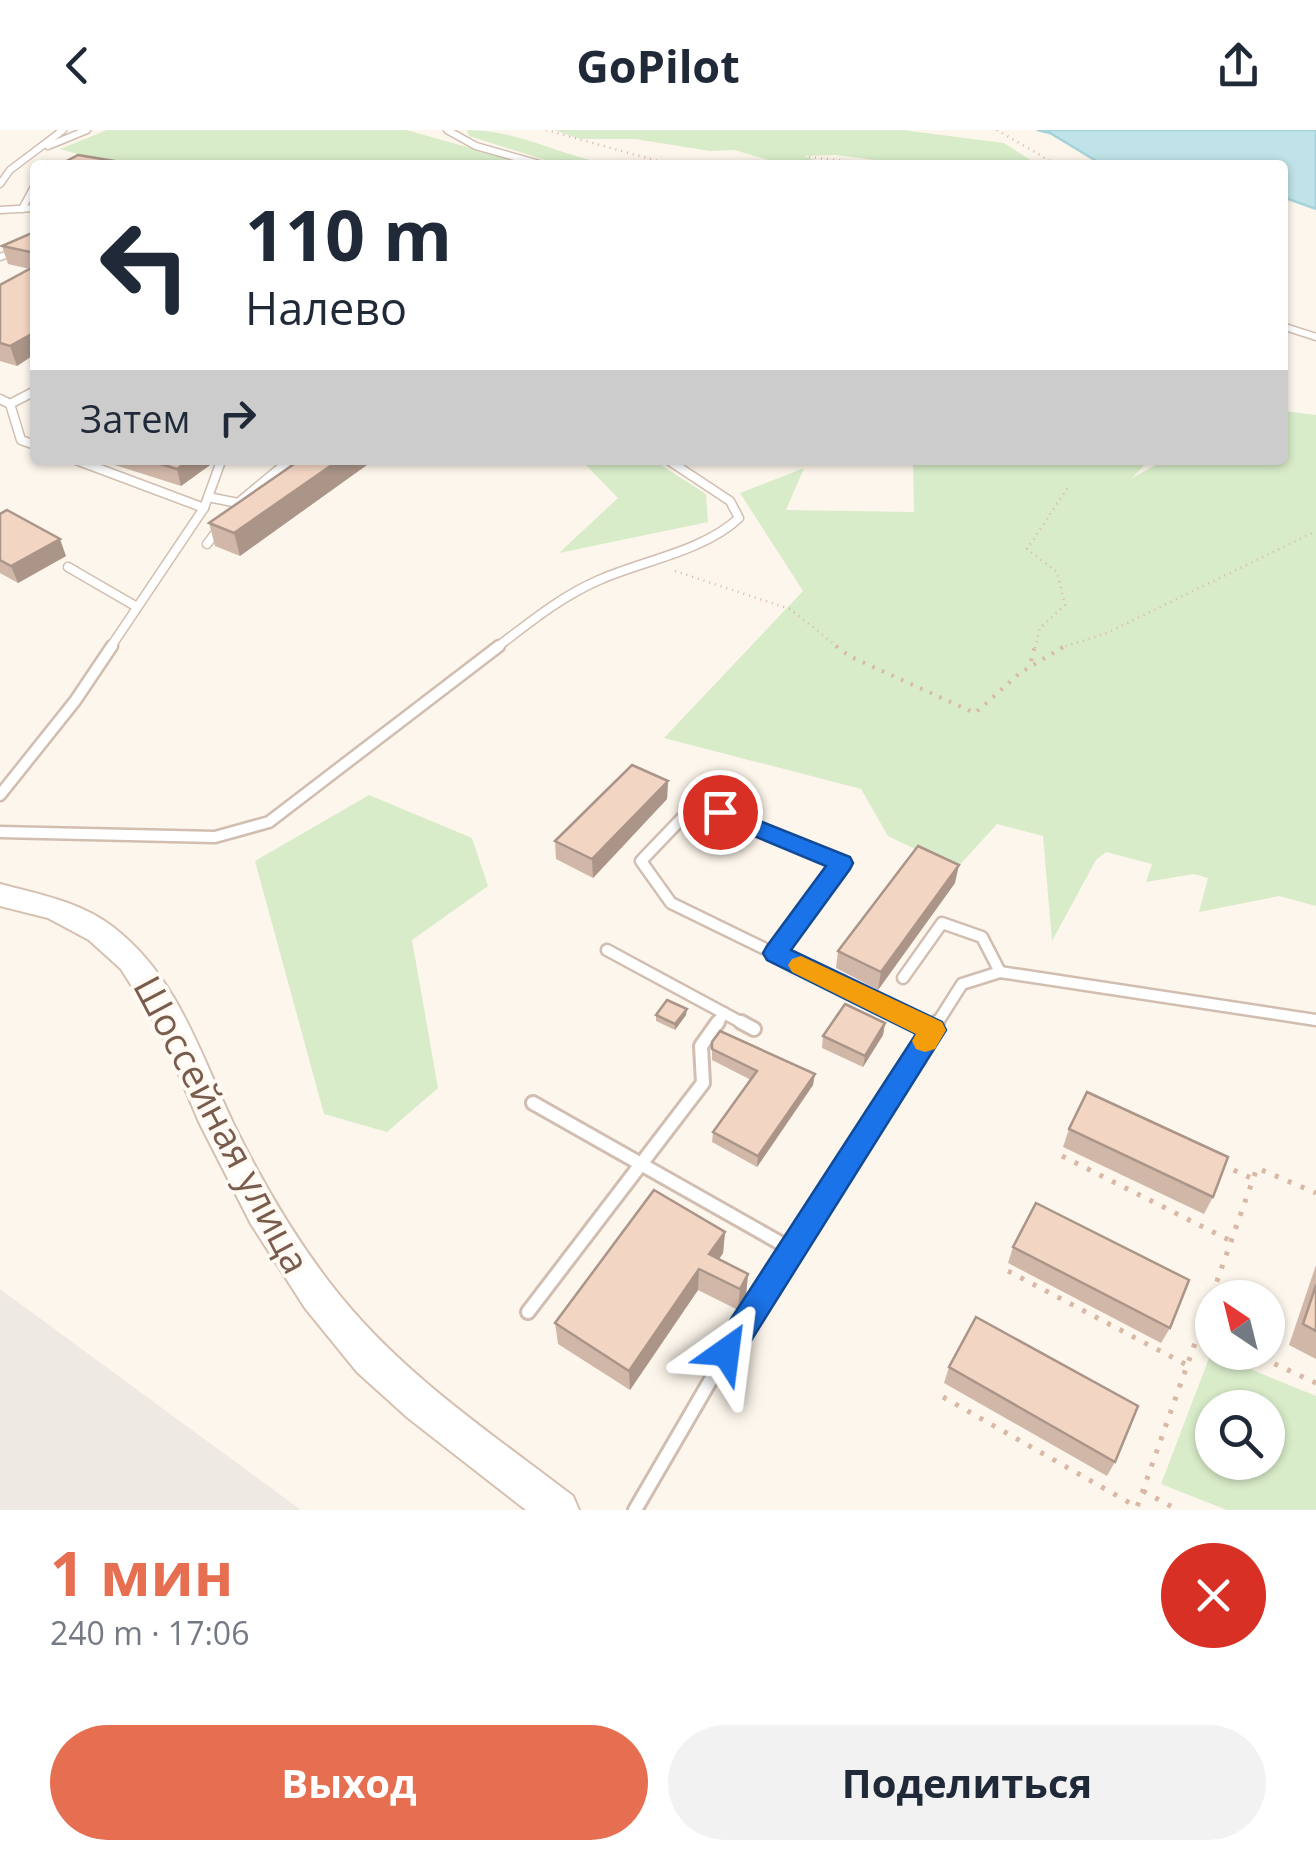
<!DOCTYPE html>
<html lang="ru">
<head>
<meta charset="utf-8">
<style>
	:root { --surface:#fff; --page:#f2f2f3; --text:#1f2937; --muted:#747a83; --accent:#e76f51 }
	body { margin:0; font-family:"Open Sans",sans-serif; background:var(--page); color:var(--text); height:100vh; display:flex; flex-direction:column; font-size:38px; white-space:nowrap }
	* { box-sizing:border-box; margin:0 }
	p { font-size:32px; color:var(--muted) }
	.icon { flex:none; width:55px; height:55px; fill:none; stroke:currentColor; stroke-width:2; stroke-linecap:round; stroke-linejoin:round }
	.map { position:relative; height:1380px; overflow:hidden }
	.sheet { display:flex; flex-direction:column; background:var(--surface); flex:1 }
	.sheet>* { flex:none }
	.guide { position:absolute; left:30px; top:30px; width:1258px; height:305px; border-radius:10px; box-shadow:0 2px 8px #0004; background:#fff; color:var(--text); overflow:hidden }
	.needle { width:65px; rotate:325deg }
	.controls { position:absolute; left:1195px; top:1150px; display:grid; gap:20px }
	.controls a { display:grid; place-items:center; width:90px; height:90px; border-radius:50%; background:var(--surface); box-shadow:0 2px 8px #0004; font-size:50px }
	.pin { position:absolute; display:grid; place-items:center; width:85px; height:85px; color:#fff; margin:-42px; border:5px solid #fff; border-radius:50%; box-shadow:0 2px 10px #0007 }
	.me { position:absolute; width:110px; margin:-55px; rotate:31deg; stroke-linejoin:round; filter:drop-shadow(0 0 8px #0008) }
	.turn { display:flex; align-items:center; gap:35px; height:210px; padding:0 50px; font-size:45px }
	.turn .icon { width:130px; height:130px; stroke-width:2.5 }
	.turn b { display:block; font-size:70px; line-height:85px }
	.then { display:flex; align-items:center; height:95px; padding:0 50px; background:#0003; gap:20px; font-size:38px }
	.round { display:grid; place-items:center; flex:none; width:105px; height:105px; border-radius:52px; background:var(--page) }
	.summary { display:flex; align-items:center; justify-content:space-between; height:170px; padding:0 50px }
	h1 { font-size:60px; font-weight:700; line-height:75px; color:var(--accent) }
	.primary-button { display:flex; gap:20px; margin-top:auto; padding:20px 50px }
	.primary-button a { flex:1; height:115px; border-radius:60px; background:var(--accent); color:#fff; font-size:40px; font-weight:700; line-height:115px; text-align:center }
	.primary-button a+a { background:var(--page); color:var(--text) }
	header { display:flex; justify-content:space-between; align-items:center; height:130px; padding:0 50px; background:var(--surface); font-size:45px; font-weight:700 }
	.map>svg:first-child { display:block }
</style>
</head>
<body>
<header><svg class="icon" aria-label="back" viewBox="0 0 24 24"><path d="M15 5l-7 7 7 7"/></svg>GoPilot<svg class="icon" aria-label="share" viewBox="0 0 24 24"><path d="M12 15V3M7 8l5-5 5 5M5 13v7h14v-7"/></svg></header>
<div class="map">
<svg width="1316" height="1380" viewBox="0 0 1316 1380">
	<rect width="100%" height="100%" fill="#fdf6ec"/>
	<polygon fill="#efe9e4" points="0,1159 301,1380 0,1380"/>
	<g fill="#d8ecc9" fill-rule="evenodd">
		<polygon points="107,0 406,0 532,35 116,35 60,19"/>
		<path d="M467,0C517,0 560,25 609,35H561L469,6Z"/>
		<polygon points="554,0 902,0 1004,13 1038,35 915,35 836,25 804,26 827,35 785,35 735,20 710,21 635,9 580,9"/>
		<polygon points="1283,281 1316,285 1316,776 1279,766 1199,782 1208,748 1194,744 1146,752 1152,734 1106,722 1096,730 1052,811 1043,706 997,694 956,739 888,706 861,659 664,608 803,461 740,363 804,338 786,380 914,382 913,332 907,330 1149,330 1132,348 1165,330 1282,330"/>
		<polygon points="581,330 653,330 706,364 708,392 559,423 618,368"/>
		<polygon points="369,665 472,708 488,756 412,810 438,958 387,1002 324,984 255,731"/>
		<path d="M1211,1223L1316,1266V1380H1227L1161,1354ZM1212,1278H1268V1332H1212Z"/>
	</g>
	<polygon fill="#bfe3e8" stroke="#a5d3da" stroke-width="2.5" points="1037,0 1316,0 1316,79 1283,67 1282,35 1103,35 1050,3"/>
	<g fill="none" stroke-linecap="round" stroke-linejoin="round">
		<defs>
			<g id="service-far3">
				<polyline points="447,0 476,16 543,35"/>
				<polyline points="48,16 87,0"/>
				<polyline points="0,54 10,40 63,0"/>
				<polyline points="22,79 35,55"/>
				<polyline points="0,80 35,78"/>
				<polyline points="0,127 35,115"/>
				<polyline points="1282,196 1316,207"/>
			</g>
			<g id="service-far2">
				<polyline points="0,269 10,274 21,310 35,315"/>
				<polyline points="10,274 35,261"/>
				<polyline points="76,330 204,378"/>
				<polyline points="208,367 238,373 290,330"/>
				<polyline points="207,414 220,397"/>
				<polyline points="68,437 137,477"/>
				<polyline points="110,518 204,378 220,334 216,330"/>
				<path d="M496,518C529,493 560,467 599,450C644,430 702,422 739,388L730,371L668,330"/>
			</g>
			<g id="service-far1">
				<polyline points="0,665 75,571 112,516"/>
				<polyline points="0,702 215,707 269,692 499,516"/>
				<polyline points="607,820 746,895"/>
				<polyline points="776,823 841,733 719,682 685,685 641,731 671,773 921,895"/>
				<polyline points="903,848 942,793 982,807 1000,842"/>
				<polyline points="716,895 724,883"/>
				<polyline points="936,895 962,854 1000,842 1316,890"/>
			</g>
			<g id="service">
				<polyline points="741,892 754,899"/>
				<polyline points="916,892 932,900"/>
				<polyline points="533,973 791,1119"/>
				<polyline points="528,1182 703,953 701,916 718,892"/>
				<polyline points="635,1380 745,1191 937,892"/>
			</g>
			<path id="secondary" d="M0,754C38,764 81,772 113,797C178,847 200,924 234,995C262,1052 294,1107 333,1157C399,1242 488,1301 573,1366L579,1380H526L408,1288L357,1242L305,1178L251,1094L199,992L162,904L121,839L89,810L48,788L0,776Z"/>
		</defs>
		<use href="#service-far3" stroke="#d1beb0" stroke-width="9"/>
		<use href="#service-far2" stroke="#d1beb0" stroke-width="11"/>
		<use href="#service-far1" stroke="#d1beb0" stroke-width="15"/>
		<use href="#service" stroke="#d1beb0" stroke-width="18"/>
		<use href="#secondary" stroke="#d6c0b0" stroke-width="4"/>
		<g stroke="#d9b8a5" stroke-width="2.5" stroke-dasharray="1 5" stroke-linecap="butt">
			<polyline points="546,0 672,35"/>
			<polyline points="997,0 1057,35"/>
			<polyline points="809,27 881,35"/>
			<polyline points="675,441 790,479 839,518"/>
			<polyline points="1035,518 1040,498 1065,475 1057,442 1027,419 1069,356"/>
			<polyline points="1060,518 1107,503 1316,401"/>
		</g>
		<g stroke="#d9b8a5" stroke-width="4" stroke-dasharray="2.5 8" stroke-linecap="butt">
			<polyline points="836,516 849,526 975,583 1020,543 1065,516"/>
			<polyline points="1031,531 1035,516"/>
		</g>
		<g stroke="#d9b8a5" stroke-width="5" stroke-dasharray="4 10" stroke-linecap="butt">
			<polyline points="1062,1026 1231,1111"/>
			<polyline points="1221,1034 1253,1049"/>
			<polyline points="1008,1141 1187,1235"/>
			<polyline points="1200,1200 1212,1206"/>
			<polyline points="1249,1222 1316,1253"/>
			<polyline points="943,1267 1137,1377 1257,1038 1316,1063"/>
			<polyline points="1143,1361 1178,1380"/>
		</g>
		<use href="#service-far3" stroke="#fff" stroke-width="6"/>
		<use href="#service-far2" stroke="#fff" stroke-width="8"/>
		<use href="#service-far1" stroke="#fff" stroke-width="10"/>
		<use href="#service" stroke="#fff" stroke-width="12"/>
		<use href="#secondary" fill="#fff" fill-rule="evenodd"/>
	</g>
	<g fill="#d1b7a8">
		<polygon points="35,102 35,224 17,236 0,231 0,155 30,139 8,134 2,116"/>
		<polygon points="99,330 209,330 210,335 181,356"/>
		<polygon points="300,330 240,426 215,416 209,393"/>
		<polygon points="0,384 66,426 18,453 0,443"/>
		<polygon points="668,651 667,669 593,748 556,729 555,711"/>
		<polygon points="955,753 878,860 836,838 838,821"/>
		<polygon points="656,885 686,885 675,900 656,891"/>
		<polygon points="885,893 883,905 863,937 822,918 823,906"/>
		<polygon points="712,912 813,955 757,1037 712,1012 713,1002 751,950 712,930"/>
		<polygon points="1069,999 1213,1067 1204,1084 1063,1017"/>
		<polygon points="725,1102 723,1123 719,1129 748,1144 746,1165 738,1180 698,1160 630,1260 558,1214 555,1193"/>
		<polygon points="1013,1117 1170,1198 1161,1213 1008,1133"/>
		<polygon points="1316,1135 1316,1229 1289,1215"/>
		<polygon points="949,1237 1115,1332 1107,1346 944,1253"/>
	</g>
	<g fill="#aa9588">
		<polygon points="35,202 35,224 17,236 10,216"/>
		<polygon points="189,330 209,330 210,335 181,356 177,339"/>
		<polygon points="339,330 374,330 240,426 234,403"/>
		<polygon points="60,409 66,426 18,453 11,436"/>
		<polygon points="668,651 667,669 593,748 592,729"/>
		<polygon points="959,735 955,753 878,860 881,842"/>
		<polygon points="687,879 686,885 675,900 675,894"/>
		<polygon points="885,893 883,905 863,937 865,926"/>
		<polygon points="815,944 813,955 757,1037 758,1026"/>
		<polygon points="725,1102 723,1123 708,1146 709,1124"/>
		<polygon points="699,1139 698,1160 630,1260 629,1241"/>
		<polygon points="748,1144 746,1165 738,1180 740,1159"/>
	</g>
	<g fill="#f3d5c3" stroke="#aa9588" stroke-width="2.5">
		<polygon points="78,25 114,31 107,35 59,35"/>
		<polygon points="34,102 35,123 2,116"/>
		<polygon points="35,136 35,202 10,216 0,213 0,155"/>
		<polygon points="148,330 189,330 177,339"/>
		<polygon points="300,330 339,330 234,403 209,393"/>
		<polygon points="7,380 60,409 11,436 0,430 0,384"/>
		<polygon points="632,635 668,651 592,729 555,711"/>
		<polygon points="918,716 959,735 881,842 838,821"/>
		<polygon points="667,870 687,879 675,894 656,885"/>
		<polygon points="845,874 885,893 865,926 823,906"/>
		<polygon points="720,901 815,944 758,1026 713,1002 757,941 712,919 712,912"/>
		<polygon points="1087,962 1228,1027 1213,1067 1069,999"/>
		<polygon points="654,1060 725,1102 709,1124 748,1144 740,1159 699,1139 629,1241 555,1193"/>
		<polygon points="1036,1073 1189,1150 1170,1198 1013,1117"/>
		<polygon points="1316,1155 1316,1201 1303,1194"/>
		<polygon points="976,1187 1138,1276 1115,1332 949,1237"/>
	</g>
	<polygon fill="#1a73e8" stroke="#114b97" stroke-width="2.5" points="720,675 850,727 853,733 850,739 791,820 942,892 946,900 737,1233 726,1237 716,1233 711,1222 716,1212 916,904 767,830 763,823 767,816 826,736 711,688 708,682 711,677"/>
	<polygon fill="#f59e0b" points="801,826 942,892 946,900 935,919 925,922 916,919 912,911 916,904 792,842 788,835 792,829"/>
	<g text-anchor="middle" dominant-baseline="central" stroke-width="8" stroke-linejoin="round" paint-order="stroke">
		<g font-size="38" fill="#7a5c4d" stroke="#fffaf3">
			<text transform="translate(223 994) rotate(62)">Шоссейная улица</text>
		</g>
	</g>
</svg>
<div class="controls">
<a><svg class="needle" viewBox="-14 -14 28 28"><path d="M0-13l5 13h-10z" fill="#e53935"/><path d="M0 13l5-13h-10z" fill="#747a83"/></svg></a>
<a><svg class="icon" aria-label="search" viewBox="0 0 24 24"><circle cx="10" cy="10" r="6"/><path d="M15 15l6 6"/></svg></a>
</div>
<div class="pin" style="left:720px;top:682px;background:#d93025"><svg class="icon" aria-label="arrive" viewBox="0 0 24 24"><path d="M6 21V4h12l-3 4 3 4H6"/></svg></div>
<svg class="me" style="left:726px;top:1222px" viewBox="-20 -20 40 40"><path d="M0-17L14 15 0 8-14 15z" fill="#1a73e8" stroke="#fff" stroke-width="4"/></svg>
<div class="guide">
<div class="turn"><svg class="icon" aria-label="left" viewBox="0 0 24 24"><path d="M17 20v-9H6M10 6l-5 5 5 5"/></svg><div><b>110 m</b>Налево</div></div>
<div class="then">Затем<svg class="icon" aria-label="right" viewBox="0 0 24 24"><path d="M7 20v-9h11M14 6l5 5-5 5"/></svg></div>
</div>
</div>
<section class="sheet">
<div class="summary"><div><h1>1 мин</h1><p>240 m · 17:06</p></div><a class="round" style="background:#d93025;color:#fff"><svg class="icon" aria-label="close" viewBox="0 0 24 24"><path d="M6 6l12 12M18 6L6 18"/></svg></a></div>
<div class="primary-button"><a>Выход</a><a>Поделиться</a></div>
</section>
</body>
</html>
